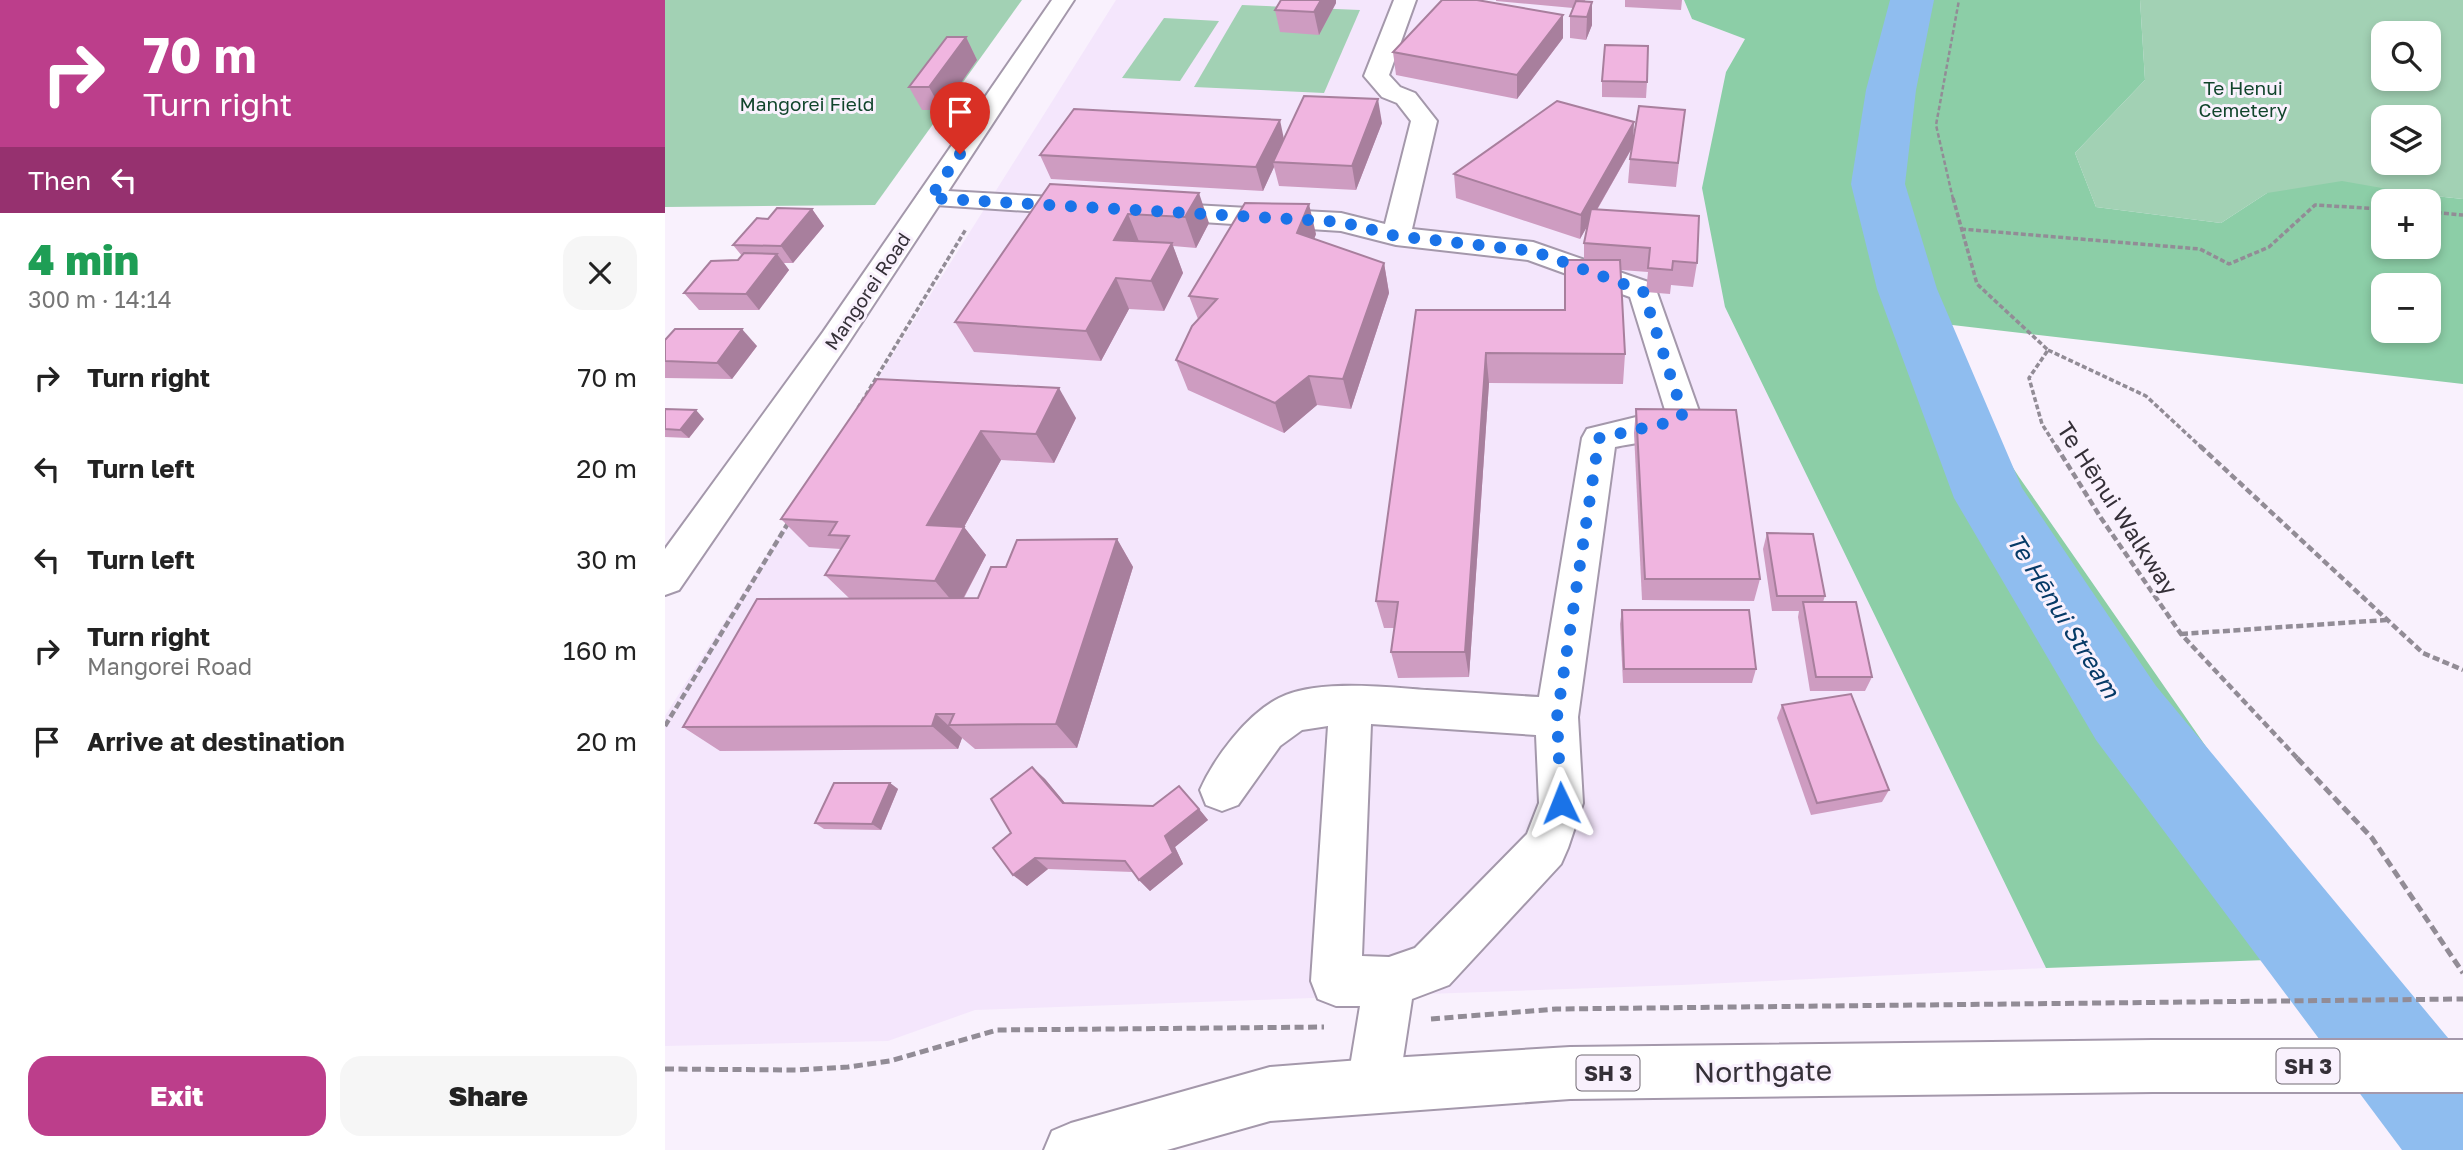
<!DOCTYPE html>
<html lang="en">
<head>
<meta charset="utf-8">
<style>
	:root { --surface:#fff; --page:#f6f6f6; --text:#222; --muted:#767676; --accent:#bc3e8b }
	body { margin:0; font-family:"Golos Text",sans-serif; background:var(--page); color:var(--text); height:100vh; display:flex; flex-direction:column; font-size:26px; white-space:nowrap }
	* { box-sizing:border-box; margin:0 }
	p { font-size:23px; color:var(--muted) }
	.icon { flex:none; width:38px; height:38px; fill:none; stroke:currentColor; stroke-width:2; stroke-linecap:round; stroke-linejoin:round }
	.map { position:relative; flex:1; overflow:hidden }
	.drawer { display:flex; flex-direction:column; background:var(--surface); width:665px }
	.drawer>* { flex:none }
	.hud { background:#bc3e8b; color:#fff; overflow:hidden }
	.tools { position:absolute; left:1706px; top:21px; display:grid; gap:14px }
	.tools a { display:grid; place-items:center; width:70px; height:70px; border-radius:14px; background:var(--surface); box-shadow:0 4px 10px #0003; font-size:35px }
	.pin { position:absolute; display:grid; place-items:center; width:60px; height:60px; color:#fff; margin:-72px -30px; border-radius:50% 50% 50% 0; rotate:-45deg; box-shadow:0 0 7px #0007 }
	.pin .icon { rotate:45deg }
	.me { position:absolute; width:77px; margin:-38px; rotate:358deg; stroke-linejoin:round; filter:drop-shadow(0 0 5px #0008) }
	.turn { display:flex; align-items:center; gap:24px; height:147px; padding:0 28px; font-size:32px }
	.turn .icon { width:91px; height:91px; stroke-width:2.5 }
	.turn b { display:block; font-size:49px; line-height:60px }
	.then { display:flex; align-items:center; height:66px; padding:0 28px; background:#0003; gap:14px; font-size:26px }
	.round { display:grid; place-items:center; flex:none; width:74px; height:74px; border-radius:21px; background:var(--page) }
	.overview { display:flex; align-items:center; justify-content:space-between; height:119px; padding:0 28px }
	h1 { font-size:42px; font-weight:800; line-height:52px; color:#1e9e55 }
	.primary-button { display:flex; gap:14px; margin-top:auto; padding:14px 28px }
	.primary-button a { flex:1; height:80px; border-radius:21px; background:var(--accent); color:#fff; font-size:28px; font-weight:800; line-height:80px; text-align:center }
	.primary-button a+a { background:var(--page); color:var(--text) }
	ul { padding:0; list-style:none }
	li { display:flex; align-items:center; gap:21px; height:91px; padding:0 28px }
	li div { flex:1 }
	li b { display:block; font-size:26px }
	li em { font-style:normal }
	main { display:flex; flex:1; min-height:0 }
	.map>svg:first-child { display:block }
</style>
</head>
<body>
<main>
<section class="drawer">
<div class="hud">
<div class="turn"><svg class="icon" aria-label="right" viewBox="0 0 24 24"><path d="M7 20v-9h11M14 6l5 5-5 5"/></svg><div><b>70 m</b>Turn right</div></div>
<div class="then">Then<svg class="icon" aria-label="left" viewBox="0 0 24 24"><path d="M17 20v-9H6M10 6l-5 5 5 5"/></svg></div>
</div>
<div class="overview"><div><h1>4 min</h1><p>300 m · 14:14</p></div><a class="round"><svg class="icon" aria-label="close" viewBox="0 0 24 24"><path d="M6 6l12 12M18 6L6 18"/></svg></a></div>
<ul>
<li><svg class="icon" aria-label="right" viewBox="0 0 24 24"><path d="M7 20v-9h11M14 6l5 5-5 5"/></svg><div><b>Turn right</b></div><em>70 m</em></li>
<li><svg class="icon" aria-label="left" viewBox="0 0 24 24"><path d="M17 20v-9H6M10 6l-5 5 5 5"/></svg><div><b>Turn left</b></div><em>20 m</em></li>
<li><svg class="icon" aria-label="left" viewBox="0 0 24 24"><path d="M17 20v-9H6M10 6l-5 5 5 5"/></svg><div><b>Turn left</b></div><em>30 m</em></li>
<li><svg class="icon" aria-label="right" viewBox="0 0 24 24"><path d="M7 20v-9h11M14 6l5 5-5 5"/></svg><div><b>Turn right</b><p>Mangorei Road</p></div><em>160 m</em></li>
<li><svg class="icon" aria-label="arrive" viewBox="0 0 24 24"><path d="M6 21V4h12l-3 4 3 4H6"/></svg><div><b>Arrive at destination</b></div><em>20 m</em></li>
</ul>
<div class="primary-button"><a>Exit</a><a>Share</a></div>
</section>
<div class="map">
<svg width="1798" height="1150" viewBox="0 0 1798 1150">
	<rect width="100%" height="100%" fill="#f9f1fd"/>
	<polygon fill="#f4e6fc" points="451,0 1019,0 1027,19 1080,39 1061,73 1060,307 1381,968 1016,985 310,1010 223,1041 0,1046 0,716"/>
	<g fill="#a2d1b4" fill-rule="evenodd">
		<polygon points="0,0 357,0 210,205 0,207"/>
		<path d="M1475,0H1798V199L1751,194L1602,193L1556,223L1431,207L1410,153L1480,80ZM1718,33H1764V79H1718ZM1718,117H1764V163H1718Z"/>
		<polygon points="577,5 695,10 659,93 529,87"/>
		<polygon points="499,18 554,21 515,81 457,78"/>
	</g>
	<path fill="#8ccea7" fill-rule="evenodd" d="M1019,0H1475L1480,80L1410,153L1431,207L1556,223L1602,193L1677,181L1751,194L1798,199V384L1253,321L1354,477L1687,957L1381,968L1060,307L1037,188L1061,72L1080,39L1027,19ZM1718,201H1764V247H1718ZM1718,285H1764V331H1718Z"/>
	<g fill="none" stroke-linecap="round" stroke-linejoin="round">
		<polygon fill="#8fbdef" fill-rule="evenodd" points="1225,0 1269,0 1251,90 1240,184 1272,289 1357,488 1491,686 1798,1056 1798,1150 1737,1150 1431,740 1289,498 1212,289 1186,184 1201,90"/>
		<defs>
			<g id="minor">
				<path d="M729,0H751L724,75L735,87L750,93L772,121L747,229L868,242L989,284L1035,414C1020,440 977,441 950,447L913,717L918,803L903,848L896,864L784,985L747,999L734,1085L727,1104L708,1111L689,1104L682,1085L695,1006H671L653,999L646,981L663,726L637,730L615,746L573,805L557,811L541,805L535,790C549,758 582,714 614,698C652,679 720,687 762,690C799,692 837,695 874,697L917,438L922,429L1000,410L965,297L863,260L731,245L676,231L490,219L480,217L476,211L480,205L490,203L676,213L720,224L746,121L732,103L717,97L699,76ZM706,724L871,735L874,803L862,834L750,948L724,957L697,956Z"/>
				<polygon points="265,190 423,199 433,201 437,207 433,213 423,215 255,204 251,198 255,192"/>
			</g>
			<polygon id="major" points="387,0 409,0 180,348 14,590 0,595 0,549 158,332"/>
			<polygon id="highway" points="1488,1040 1798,1040 1798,1092 1488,1092 905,1099 605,1121 502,1150 379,1150 387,1131 406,1123 605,1067 708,1059 905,1047"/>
		</defs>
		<use href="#minor" stroke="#a498ab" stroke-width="4"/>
		<use href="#major" stroke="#a498ab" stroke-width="4"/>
		<use href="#highway" stroke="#a498ab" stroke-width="4"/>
		<polyline stroke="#928c96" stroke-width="2.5" stroke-dasharray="4.5 2.5" stroke-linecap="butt" points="1288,199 1271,125 1294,0"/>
		<g stroke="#928c96" stroke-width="3.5" stroke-dasharray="5 2.5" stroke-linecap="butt">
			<polyline points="1288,198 1312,284 1383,350 1364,378 1377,424 1392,448"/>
			<polyline points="1764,212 1798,215"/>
			<polyline points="1296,229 1535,249 1564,264 1604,247 1650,205 1718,209"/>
			<polyline points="1383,350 1481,396 1537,448"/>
			<polyline points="193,408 301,229"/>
		</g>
		<g stroke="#928c96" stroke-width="4.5" stroke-dasharray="7 3.5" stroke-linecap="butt">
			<polyline points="1391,446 1436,518 1516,634 1634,760"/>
			<polyline points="1535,446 1758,653 1798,670"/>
			<polyline points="1516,634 1721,620"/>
			<polyline points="0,726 125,520"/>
		</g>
		<g stroke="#928c96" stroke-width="5" stroke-dasharray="9 4.5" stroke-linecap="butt">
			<polyline points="1632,758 1707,838 1798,973"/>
			<polyline points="766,1019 891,1009 1798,999"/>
			<polyline points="0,1069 131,1070 183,1067 225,1061 332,1030 659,1027"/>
		</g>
		<use href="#minor" fill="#fff" fill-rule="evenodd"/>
		<use href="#major" fill="#fff" fill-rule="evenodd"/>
		<use href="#highway" fill="#fff" fill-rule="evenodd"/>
	</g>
	<g fill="#ce9cc1">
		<polygon points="831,0 920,0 927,25 921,40 905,38 905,16 908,8 831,1"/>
		<polygon points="960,0 1017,0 1016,10 960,7"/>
		<polygon points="671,3 654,35 615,32 610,10"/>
		<polygon points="301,37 312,60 277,110 257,110 244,87"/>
		<polygon points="898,38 852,99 731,75 728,52"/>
		<polygon points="937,81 982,82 981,98 937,97"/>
		<polygon points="1020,110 1011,187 963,183 965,159 967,148 932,210 1032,263 1028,287 1006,285 1005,294 981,292 983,272 956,270 960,354 958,384 824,383 804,677 733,678 726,652 730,628 719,628 711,601 751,310 900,310 919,260 919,243 922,226 915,239 791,198 789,174 968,140"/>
		<polygon points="717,123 691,190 614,186 609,167 598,191 386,179 375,155 619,139"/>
		<polygon points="385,184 544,223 531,248 508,246 518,273 499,311 464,309 436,361 309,352 290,322"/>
		<polygon points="147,209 159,226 128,263 119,263 124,270 94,310 34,310 19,293 73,260 77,256 68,245 103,219"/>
		<polygon points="651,234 649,239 719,263 724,293 686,409 652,405 619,433 523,390 511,360 533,319 524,296"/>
		<polygon points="0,340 92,346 67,379 0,378"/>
		<polygon points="212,379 411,418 389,463 336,460 299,527 321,555 299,598 313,598 341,567 452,539 468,567 412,748 310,749 297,738 293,749 55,751 18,727 184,598 160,575 176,549 144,547 116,519"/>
		<polygon points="0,409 39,419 24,438 0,437"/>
		<polygon points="971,409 1095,579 1089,601 977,600 969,433"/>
		<polygon points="1102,533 1160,596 1158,602 1207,677 1200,691 1145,691 1133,617 1134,611 1107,611 1098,549"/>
		<polygon points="957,610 1091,669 1087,683 958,683 955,624"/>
		<polygon points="1117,705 1224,790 1217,802 1146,815 1112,718"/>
		<polygon points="367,767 380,779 400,803 534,809 543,820 510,847 518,864 485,891 474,880 468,872 383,869 362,886 348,875 346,833"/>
		<polygon points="225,783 233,789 216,830 159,829 150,823"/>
	</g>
	<g fill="#a87f9d">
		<polygon points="656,0 671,0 671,3 654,35 649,12"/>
		<polygon points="927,2 927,25 921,40 922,17"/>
		<polygon points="898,15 898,38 852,99 852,75"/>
		<polygon points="301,37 312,60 277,110 264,87"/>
		<polygon points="713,99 717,123 691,190 687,166"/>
		<polygon points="615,120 620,144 608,162 609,167 598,191 591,167"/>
		<polygon points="969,122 968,146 915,239 916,215"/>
		<polygon points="534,193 544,223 531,248 520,217"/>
		<polygon points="644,204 651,234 640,263 632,233"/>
		<polygon points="147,209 159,226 128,263 116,246"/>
		<polygon points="463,214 475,244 449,240"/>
		<polygon points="507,243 518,273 499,311 486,281"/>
		<polygon points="112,254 124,270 94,310 81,294"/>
		<polygon points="719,263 724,293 686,409 678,379"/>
		<polygon points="451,278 464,309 436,361 421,331"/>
		<polygon points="77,329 92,346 67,379 52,363"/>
		<polygon points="821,353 824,383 804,677 800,652"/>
		<polygon points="644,376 652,405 619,433 610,403"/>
		<polygon points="394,388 411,418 389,463 371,434"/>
		<polygon points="31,410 39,419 24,438 15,430"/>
		<polygon points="316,431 336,460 299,527 321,555 293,608 270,581 262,525"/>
		<polygon points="452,539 468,567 412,748 391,724"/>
		<polygon points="271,714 297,738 293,749 267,726"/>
		<polygon points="367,767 380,779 410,815 398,803"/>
		<polygon points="225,783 233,789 216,830 207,824"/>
		<polygon points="534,809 543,820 510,847 518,864 485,891 474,880 500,836"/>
		<polygon points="370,858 383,869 362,886 348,875"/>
	</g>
	<g fill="#f0b5e0" stroke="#a87f9d" stroke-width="2">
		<polygon points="616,0 656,0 649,12 610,10"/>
		<polygon points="777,0 812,0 898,15 852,75 728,52"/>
		<polygon points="911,1 927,2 922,17 905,16"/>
		<polygon points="282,37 301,37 264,87 244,87"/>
		<polygon points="940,45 983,46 982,82 937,81"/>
		<polygon points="639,96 713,99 687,166 608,162"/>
		<polygon points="892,101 969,122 916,215 789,174"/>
		<polygon points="974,106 1020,110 1013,163 965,159"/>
		<polygon points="409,109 615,120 591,167 375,155"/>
		<polygon points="385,184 534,193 520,217 463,214 449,240 507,243 486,281 451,278 421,331 290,322"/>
		<polygon points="580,203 644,204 632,233 719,263 678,379 644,376 610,403 511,360 527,326 552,299 524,296"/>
		<polygon points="112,208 147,209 116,246 68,245 92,218 103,219"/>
		<polygon points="926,209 1034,216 1032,263 1008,261 1007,270 983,268 985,248 919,243"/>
		<polygon points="79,253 112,254 81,294 19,293 46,261 73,260"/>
		<polygon points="900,260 955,260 960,354 821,353 800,652 726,652 733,602 711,601 751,310 900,310"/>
		<polygon points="10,329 77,329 52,363 0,361 0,340"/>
		<polygon points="212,379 394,388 371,434 316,431 262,525 299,527 270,581 160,575 184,536 164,535 172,522 116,519"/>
		<polygon points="0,409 31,410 15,430 0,429"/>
		<polygon points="971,409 1071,410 1095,579 980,579"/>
		<polygon points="1102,533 1148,534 1160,596 1112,596"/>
		<polygon points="452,539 391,724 284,725 289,714 271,714 267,726 18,727 92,599 313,598 326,567 341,567 352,540"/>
		<polygon points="1138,602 1191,602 1207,677 1151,677"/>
		<polygon points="957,610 1084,610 1091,669 959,669"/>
		<polygon points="1186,694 1224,790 1152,803 1117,705"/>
		<polygon points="367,767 398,803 488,806 514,786 534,809 500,836 508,853 474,880 460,861 370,858 348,875 328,848 346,833 326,799"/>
		<polygon points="169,783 225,783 207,824 150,823"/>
	</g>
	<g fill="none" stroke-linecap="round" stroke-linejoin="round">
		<polyline stroke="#1a73e8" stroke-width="12" stroke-dasharray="0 21.6" points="295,154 265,198 676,222 731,236 868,251 978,291 1018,414 1006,422 934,438 892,717 896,803"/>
	</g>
	<g text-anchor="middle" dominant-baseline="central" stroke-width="6" stroke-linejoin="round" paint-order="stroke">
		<g font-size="19" fill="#11452c" stroke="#f9f1fd">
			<text x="1578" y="87">Te Henui<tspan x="1578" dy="22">Cemetery</tspan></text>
			<text x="142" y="103">Mangorei Field</text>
		</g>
		<g font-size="19" fill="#353038" stroke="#f9f1fd">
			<text transform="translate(202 291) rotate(-56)">Mangorei Road</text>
		</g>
		<g fill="#f9f1fd" stroke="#706a73" stroke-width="2">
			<rect x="1611.5" y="1048.5" width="63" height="35" rx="5"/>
			<rect x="911.5" y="1055.5" width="63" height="35" rx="5"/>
		</g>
		<g font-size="21" font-weight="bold" fill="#353038">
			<text x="1643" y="1066">SH 3</text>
			<text x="943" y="1073">SH 3</text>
		</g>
		<g font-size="23" fill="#353038" stroke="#f9f1fd">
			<text transform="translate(1453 508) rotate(57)">Te Hēnui Walkway</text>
		</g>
		<g font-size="24" font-style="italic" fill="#063a67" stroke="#f9f1fd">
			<text transform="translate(1399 615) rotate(58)">Te Hēnui Stream</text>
		</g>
		<g font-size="28" fill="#353038" stroke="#f9f1fd">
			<text transform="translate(1098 1071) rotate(-1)">Northgate</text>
		</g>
	</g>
</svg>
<div class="tools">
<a><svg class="icon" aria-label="search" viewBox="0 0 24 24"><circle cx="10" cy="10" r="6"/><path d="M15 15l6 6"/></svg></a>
<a><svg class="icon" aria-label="layers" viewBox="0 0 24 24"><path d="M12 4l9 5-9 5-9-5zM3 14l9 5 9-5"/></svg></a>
<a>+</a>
<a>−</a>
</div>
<div class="pin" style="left:295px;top:154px;background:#d93025"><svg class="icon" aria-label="arrive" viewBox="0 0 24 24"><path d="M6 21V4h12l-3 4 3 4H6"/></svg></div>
<svg class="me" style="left:896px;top:803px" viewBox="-20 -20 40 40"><path d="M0-17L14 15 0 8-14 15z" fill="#1a73e8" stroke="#fff" stroke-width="4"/></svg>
</div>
</main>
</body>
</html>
